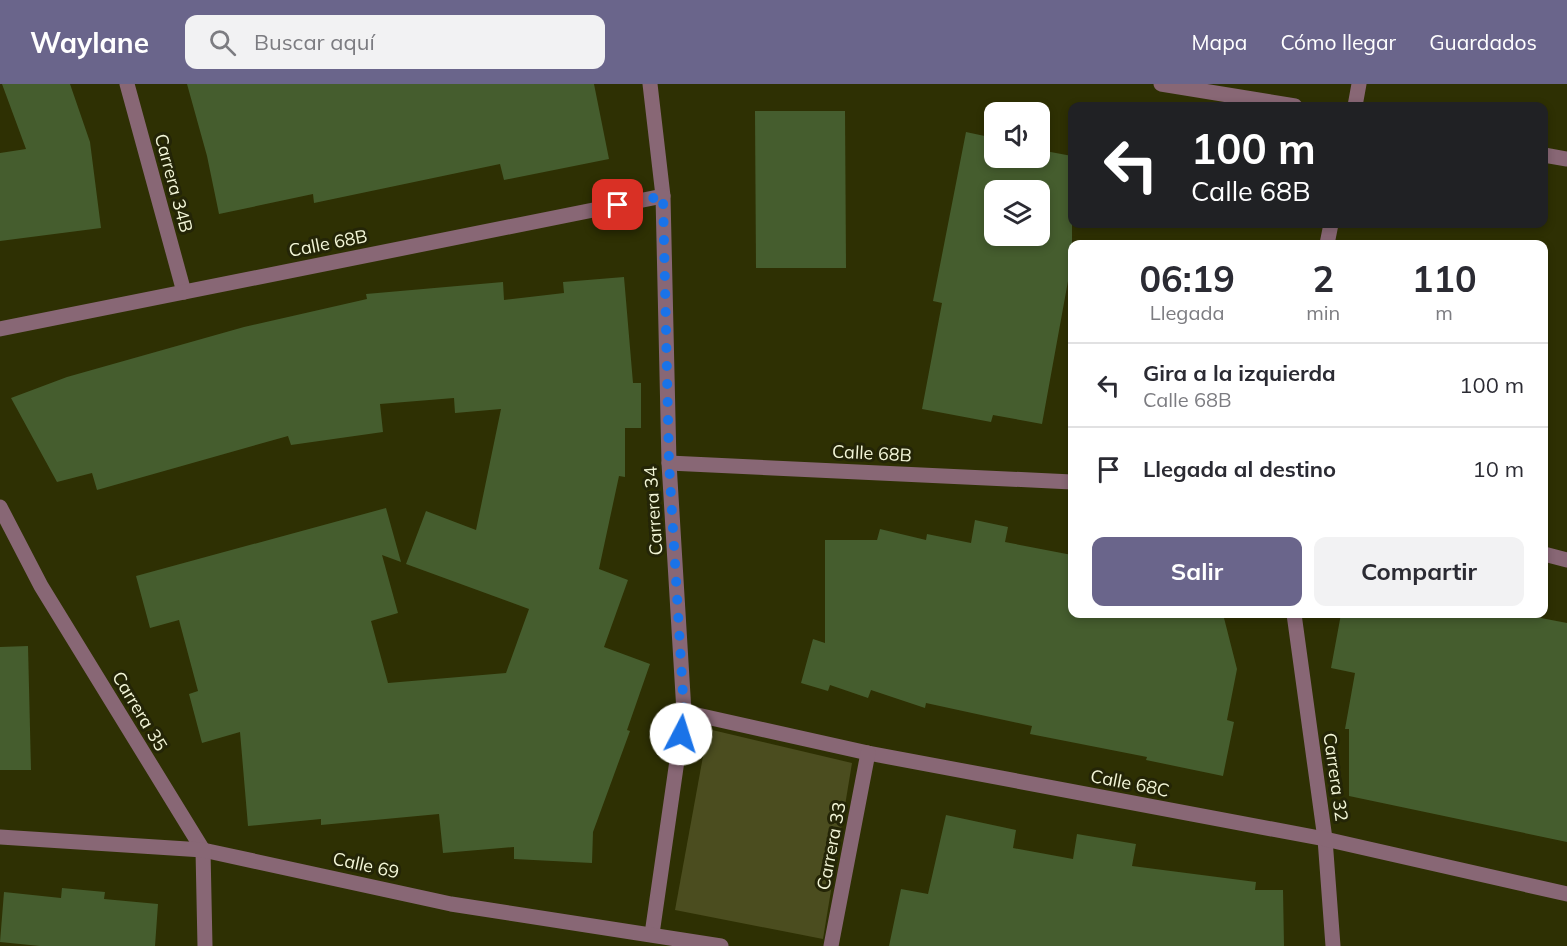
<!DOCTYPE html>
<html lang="es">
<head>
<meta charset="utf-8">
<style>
	:root { --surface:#fff; --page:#f2f2f3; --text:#2b2b33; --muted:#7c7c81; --line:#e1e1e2; --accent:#6a658b }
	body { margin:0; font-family:Mulish,sans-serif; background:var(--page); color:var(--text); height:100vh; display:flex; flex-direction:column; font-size:22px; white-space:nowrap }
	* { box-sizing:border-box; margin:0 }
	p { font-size:20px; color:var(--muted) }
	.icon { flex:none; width:33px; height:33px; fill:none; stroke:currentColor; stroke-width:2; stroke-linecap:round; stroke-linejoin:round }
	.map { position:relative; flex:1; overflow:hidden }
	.side { position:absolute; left:1068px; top:156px; width:480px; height:378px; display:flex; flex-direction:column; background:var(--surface); border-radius:12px; box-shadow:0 3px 9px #0003 }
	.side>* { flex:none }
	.hud { position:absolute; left:1068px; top:18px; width:480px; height:126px; border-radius:12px; box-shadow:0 3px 9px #0003; background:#202124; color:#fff; overflow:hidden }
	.fabs { position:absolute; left:984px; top:18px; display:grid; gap:12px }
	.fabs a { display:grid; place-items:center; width:66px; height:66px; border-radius:12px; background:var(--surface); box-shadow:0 3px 9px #0003; font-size:30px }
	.pin { position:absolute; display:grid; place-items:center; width:51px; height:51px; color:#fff; margin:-26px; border-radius:12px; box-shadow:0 3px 9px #0006 }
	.me { position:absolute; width:66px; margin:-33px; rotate:5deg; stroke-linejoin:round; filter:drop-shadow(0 0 4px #0008) }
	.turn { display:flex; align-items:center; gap:21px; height:126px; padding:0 24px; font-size:27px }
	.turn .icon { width:78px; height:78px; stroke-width:2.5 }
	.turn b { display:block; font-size:42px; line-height:51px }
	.eta { display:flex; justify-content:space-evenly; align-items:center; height:102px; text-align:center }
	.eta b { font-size:36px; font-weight:700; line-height:42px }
	.button { display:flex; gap:12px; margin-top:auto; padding:12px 24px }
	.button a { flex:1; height:69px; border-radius:12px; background:var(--accent); color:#fff; font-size:24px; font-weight:700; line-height:69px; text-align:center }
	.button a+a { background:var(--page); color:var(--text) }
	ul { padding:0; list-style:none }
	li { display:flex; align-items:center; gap:18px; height:84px; padding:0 24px; border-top:2px solid var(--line) }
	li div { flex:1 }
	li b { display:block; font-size:22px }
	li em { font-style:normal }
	header { display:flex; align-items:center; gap:36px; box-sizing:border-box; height:84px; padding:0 30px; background:var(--accent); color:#fff }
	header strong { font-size:28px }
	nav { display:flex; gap:33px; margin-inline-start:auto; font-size:21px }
	.search { width:420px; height:54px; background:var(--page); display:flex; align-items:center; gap:15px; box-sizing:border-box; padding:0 21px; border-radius:12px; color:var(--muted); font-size:22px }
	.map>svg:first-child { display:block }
</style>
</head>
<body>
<header>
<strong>Waylane</strong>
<div class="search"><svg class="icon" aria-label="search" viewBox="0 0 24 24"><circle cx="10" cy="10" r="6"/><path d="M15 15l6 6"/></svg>Buscar aquí</div>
<nav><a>Mapa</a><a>Cómo llegar</a><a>Guardados</a></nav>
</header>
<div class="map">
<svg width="1567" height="862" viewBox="0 0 1567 862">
	<rect width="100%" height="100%" fill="#2e3003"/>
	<polygon fill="#4b4d1f" points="708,645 852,679 823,855 675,826"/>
	<g fill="#455d2e" fill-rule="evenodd">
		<polygon points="2,0 70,0 90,58 101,144 0,157 0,69 26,65"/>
		<polygon points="187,0 594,0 609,75 504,96 500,80 314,119 313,110 219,130 207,72"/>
		<polygon points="755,27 845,27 846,184 756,184"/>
		<path d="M966,48L994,54V74H1040V66L1072,72V175L1042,340L993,331L991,338L922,325L942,219L933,217ZM994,106H1040V152H994Z"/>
		<polygon points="624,193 633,299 641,299 641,344 625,344 625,393 619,392 599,485 628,496 604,563 650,580 627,646 630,647 593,748 592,779 514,775 514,763 443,769 439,730 321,741 321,735 248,742 240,648 202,659 189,610 198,607 179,536 150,544 136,492 386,424 401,478 382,471 398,529 371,537 388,599 506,589 529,525 406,480 426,427 476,446 501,325 455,329 454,314 380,320 383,348 291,361 288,352 97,406 92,389 57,398 11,314 67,293 244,243 367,215 366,210 503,198 504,216 564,209 563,198"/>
		<polygon points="975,436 1008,443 1005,458 1072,471 1072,530 1223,530 1237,585 1227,636 1234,638 1223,692 1146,676 1147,673 1030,650 1032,642 926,619 925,624 871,606 868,614 830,601 828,607 801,599 813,555 825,559 825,456 877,456 880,445 926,456 927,450 971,459"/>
		<polygon points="1341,530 1520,530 1567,539 1567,758 1349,712 1349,645 1345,645 1355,589 1331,584"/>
		<polygon points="28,562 31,686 0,686 0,563"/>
		<polygon points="946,731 1016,746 1013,764 1073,775 1077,750 1136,760 1132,782 1256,798 1255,806 1283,806 1284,862 889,862 901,805 928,810"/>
		<polygon points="62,804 105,808 104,815 158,820 155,862 40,862 0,858 4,808 61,814"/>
	</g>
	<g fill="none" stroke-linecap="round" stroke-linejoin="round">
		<g stroke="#886775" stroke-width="15">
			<polyline points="127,0 184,208"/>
			<polyline points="650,0 663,112 669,379 684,628 652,850"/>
			<polyline points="1355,22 1359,0"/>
			<polyline points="1327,160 1331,140"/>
			<polyline points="0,245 663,112"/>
			<polyline points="669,379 1072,398"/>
			<polyline points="0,423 41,502 203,766 205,862"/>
			<polyline points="1544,470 1567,476"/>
			<polyline points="1294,530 1325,755 1333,862"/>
			<polyline points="684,628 868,669 1325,755 1567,810"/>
			<polyline points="0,753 203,766 451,820 721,862"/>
			<polyline points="831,862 868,669"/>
		</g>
		<g stroke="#886775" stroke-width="15">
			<polyline points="1161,0 1295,22"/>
			<polyline points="1544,71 1567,75"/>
		</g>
	</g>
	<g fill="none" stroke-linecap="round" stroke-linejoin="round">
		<polyline stroke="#1a73e8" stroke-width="10" stroke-dasharray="0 18" points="618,121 663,112 669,379 684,628 681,650"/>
	</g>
	<g text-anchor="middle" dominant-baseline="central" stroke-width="6" stroke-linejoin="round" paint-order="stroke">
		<g font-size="18" fill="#f3f6d8" stroke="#242507">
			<text transform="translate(174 99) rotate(75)">Carrera 34B</text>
			<text transform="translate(328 159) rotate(-11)">Calle 68B</text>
			<text transform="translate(872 369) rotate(3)">Calle 68B</text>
			<text transform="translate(653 427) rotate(-94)">Carrera 34</text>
			<text transform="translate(140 627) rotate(59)">Carrera 35</text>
			<text transform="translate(1336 693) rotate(82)">Carrera 32</text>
			<text transform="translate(1130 699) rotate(11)">Calle 68C</text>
			<text transform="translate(831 762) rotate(-79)">Carrera 33</text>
			<text transform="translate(366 781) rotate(12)">Calle 69</text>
		</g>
	</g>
</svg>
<div class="fabs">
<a><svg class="icon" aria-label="sound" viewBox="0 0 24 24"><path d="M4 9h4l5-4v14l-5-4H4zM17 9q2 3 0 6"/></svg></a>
<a><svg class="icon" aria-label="layers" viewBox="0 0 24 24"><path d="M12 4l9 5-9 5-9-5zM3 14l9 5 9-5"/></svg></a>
</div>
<div class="pin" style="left:618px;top:121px;background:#d93025"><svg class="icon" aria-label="arrive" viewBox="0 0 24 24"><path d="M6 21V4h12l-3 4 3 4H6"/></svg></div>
<svg class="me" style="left:681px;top:650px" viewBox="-20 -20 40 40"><circle r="19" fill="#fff"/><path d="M0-13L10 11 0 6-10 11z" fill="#1a73e8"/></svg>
<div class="hud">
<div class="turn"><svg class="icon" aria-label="left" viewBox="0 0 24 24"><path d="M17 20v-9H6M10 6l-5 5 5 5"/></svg><div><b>100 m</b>Calle 68B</div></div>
</div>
<section class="side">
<div class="eta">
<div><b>06:19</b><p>Llegada</p></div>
<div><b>2</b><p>min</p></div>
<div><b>110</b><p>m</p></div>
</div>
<ul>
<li><svg class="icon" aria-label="left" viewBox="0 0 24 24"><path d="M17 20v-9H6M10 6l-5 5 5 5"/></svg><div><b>Gira a la izquierda</b><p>Calle 68B</p></div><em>100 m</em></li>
<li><svg class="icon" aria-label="arrive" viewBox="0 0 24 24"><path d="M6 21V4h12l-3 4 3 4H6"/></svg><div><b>Llegada al destino</b></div><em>10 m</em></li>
</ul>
<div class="button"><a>Salir</a><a>Compartir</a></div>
</section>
</div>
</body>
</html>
